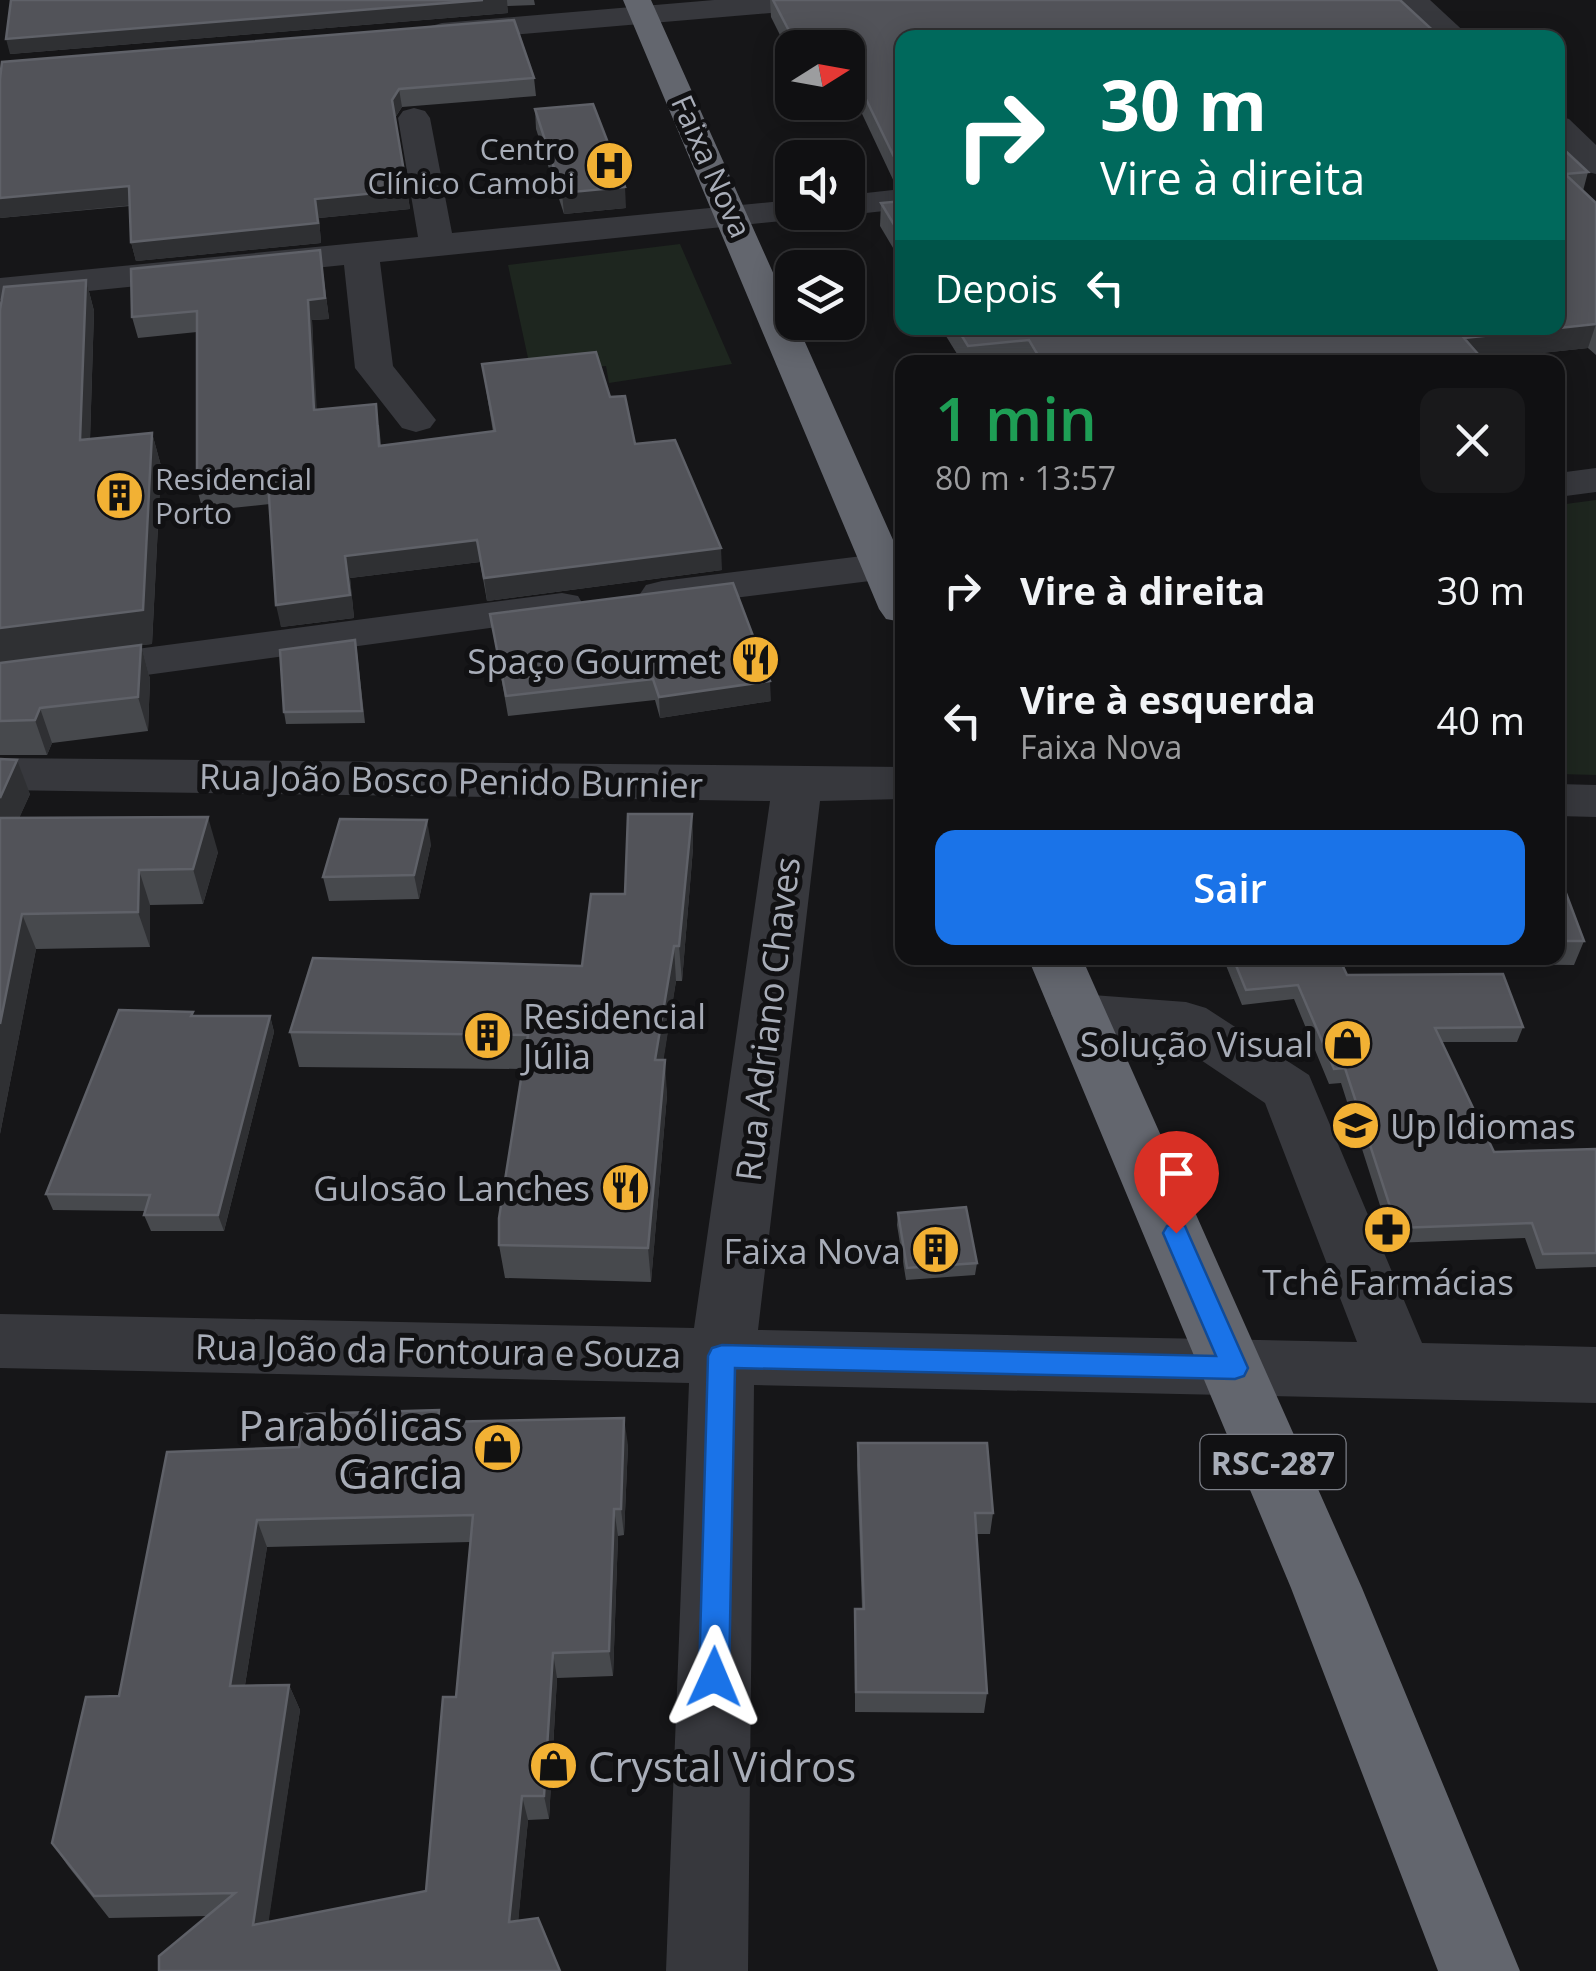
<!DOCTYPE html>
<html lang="pt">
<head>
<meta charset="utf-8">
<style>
	:root { --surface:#101012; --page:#19191b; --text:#f1f3f6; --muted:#9c9d9f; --line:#303032; --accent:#1a73e8 }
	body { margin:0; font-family:"Open Sans",sans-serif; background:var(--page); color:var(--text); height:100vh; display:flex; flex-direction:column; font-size:38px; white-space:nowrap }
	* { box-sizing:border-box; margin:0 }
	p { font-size:32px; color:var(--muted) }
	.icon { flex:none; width:55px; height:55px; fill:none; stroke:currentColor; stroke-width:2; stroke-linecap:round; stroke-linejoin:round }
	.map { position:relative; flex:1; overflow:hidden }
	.panel { position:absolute; left:895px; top:355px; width:670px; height:610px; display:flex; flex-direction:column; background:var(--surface); border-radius:20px; box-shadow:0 5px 25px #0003,0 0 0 2px var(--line) }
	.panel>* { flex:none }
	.guide { position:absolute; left:895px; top:30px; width:670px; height:305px; border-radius:20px; box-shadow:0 5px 25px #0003,0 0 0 2px var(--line); background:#00695c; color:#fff; overflow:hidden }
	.needle { width:65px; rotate:79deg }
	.tools { position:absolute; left:775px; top:30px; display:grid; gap:20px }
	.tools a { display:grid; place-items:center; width:90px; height:90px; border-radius:20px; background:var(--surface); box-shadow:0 5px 25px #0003,0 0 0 2px var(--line); font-size:50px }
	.pin { position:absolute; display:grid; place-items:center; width:85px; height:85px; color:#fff; margin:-102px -42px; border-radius:50% 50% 50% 0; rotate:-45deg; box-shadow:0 0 10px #0007 }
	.pin .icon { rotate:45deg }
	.me { position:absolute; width:110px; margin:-55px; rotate:1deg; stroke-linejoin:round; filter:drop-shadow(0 0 8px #0008) }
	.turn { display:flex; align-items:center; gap:35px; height:210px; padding:0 40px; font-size:45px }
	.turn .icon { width:130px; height:130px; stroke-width:2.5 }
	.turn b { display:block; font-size:70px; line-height:85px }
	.then { display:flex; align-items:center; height:95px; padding:0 40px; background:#0003; gap:20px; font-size:38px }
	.round { display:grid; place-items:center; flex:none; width:105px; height:105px; border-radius:20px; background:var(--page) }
	.head { display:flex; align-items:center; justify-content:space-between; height:170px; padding:0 40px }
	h1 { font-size:60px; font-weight:600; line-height:75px; color:#1e9e55 }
	.primary-button { display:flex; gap:20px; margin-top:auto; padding:20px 40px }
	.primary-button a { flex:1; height:115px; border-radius:20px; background:var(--accent); color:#fff; font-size:40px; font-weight:600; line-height:115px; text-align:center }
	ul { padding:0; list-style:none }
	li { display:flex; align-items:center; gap:30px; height:130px; padding:0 40px }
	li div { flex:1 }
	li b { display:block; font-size:38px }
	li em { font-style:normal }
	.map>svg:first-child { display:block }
</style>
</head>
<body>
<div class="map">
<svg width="1596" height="1971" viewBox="0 0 1596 1971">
	<rect width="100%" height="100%" fill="#161618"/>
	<g fill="#1e261f">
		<polygon points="680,244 732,364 609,383 606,366 531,372 508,265"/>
		<polygon points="1596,500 1596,775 1558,774 1558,505"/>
	</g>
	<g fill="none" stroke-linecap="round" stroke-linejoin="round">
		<g fill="#37383d" fill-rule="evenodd">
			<polygon points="714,0 831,0 827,6 817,9 442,41 431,38 427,32 431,26 442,23"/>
			<polygon points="1399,0 1430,0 1471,38 1438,38"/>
			<polygon points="414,108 425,111 430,118 452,233 792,200 792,212 808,212 792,220 380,262 393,366 436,420 430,428 416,432 402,428 355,368 344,265 0,300 0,278 418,237 398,118 403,111"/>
			<polygon points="1558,116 1569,119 1596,145 1596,174 1584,171 1558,144"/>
			<polygon points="902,189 902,209 848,215 837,212 848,212 848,195"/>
			<polygon points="1596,468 1596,492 1558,497 1558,473"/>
			<polygon points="902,551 902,577 662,607 646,603 640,594 646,585 662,581"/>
			<polygon points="562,593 578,596 584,606 578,616 0,695 0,667"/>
			<polygon points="0,758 902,767 902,799 820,801 758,1330 1357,1342 1265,1103 1174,1042 1079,1034 1059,1028 1051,1014 1059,1000 1079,994 1186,1002 1206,1008 1309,1075 1422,1343 1596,1347 1596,1403 754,1385 748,1971 666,1971 689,1383 0,1368 0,1314 694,1328 770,801 0,790"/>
			<polygon points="1558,784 1596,785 1596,817 1558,816"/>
		</g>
		<g fill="#63666e" fill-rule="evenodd">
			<polygon points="623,0 651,0 792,315 792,322 796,322 902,560 902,622 886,619 879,609"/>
			<polygon points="1028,958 1082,958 1362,1588 1520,1971 1438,1971 1291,1588"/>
		</g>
	</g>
	<g fill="#47494d" fill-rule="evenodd">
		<polygon points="11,0 534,0 535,5 507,6 508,13 10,54"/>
		<polygon points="770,0 1400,0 902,38 902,186 896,186 848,84 848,48 792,48 792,59 771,17"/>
		<polygon points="534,78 536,96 402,107 395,118 410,209 319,218 321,243 136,261 131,242 130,206 0,218 0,79"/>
		<polygon points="535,109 626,208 564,214 536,129"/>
		<polygon points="1558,144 1588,172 1583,191 1596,203 1596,355 1588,348 1482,359 1485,362 962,362 941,328 1558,328"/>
		<polygon points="902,201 902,263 880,226 881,203"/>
		<polygon points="320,250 329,319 312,320 316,410 379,425 381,445 493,432 482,364 610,397 635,444 722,570 487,601 480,562 350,578 354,618 281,627 270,504 203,511 197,489 197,332 138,338 132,317"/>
		<polygon points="86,280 94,311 90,439 152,433 161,466 152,644 141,645 150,679 148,731 52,743 47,755 0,755 0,310"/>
		<polygon points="490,614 771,701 660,718 655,700 508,716"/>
		<polygon points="357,652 365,723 286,724 284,712"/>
		<polygon points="0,759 30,794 19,818 218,852 203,904 150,905 150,947 36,949 0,1134"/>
		<polygon points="692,814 693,848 682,981 676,981 663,1060 667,1095 651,1282 505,1278 499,1245 523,1069 299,1067 290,1032 582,966 625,894"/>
		<polygon points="431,844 419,899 329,901 323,877"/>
		<polygon points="1558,872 1584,941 1574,965 1466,964 1464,958 1558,958"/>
		<polygon points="1223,958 1339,958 1347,975 1523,1027 1517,1042 1442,1042 1494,1152 1596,1149 1596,1267 1536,1269 1525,1238 1392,1243 1341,1083 1329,1084 1294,999 1242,1005"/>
		<polygon points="194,1016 270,1016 274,1032 224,1231 151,1231 144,1215 146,1211 53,1210 46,1194"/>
		<polygon points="898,1213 977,1263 975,1275 906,1280 897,1225"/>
		<path d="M439,1410L441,1422L628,1445L624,1535L618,1536L613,1676L557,1678L549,1819L528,1820L518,1921L560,1971L208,1916L109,1918L68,1866L52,1843L119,1696L299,1447ZM470,1542L456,1697L426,1891L268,1922L300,1710L289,1685H245L267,1547Z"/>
		<polygon points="858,1443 993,1513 990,1534 976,1534 987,1693 984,1713 855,1712 855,1609 862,1609 857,1465"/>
	</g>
	<g fill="#2f3033">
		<polygon points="483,0 507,0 508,13 10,54 6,39"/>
		<polygon points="399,89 402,107 394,119 392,100"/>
		<polygon points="129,186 134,205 0,218 0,198"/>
		<polygon points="625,187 626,208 564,214 562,193"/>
		<polygon points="407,190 410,209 319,218 321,243 136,261 131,242 315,199"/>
		<polygon points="320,250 329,319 312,320 318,431 314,410 308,300"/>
		<polygon points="86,280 94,311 89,473 80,440"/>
		<polygon points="1596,324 1588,348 1458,362 1464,338"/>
		<polygon points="152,433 161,466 152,644 141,645 150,679 148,731 138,697 0,663 0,628"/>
		<polygon points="477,540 480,562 350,578 354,618 281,627 276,605 345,556"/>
		<polygon points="721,548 722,570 487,601 484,578"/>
		<polygon points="770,681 771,701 660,718 659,697"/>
		<polygon points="40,708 52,743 47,755 35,720"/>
		<polygon points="17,760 30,794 4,852 0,841 0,798"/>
		<polygon points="692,814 693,848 682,981 679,946"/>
		<polygon points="208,817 218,852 203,904 193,869"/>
		<polygon points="427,820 431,844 419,899 414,875"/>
		<polygon points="139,870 150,905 150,947 138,912"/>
		<polygon points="22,914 36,949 0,1134 0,1024"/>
		<polygon points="674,946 676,981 658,1095 655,1060"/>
		<polygon points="270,1016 274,1032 224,1231 218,1215"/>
		<polygon points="665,1060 667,1095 651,1282 648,1248"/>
		<polygon points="624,1418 628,1445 624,1535 621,1509"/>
		<polygon points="614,1509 618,1536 613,1676 609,1651"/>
		<polygon points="257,1520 267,1547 241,1710 230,1686"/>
		<polygon points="553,1653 557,1678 549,1819 544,1796"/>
		<polygon points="289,1685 300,1710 265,1946 253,1925"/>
		<polygon points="522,1796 528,1820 516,1944 509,1922"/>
	</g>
	<g fill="#525359" stroke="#5f6168" stroke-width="2.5" fill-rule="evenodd">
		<polygon points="11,0 483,0 6,39"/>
		<polygon points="773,0 1400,0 1441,38 902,38 902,163 897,163 848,62 848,48 798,48"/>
		<polygon points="514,20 534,78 399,89 392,100 407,190 315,199 318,223 131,242 129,186 0,198 0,79 2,62"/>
		<polygon points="593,104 625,187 562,193 535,109"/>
		<polygon points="1558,144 1588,172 1565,174 1596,203 1596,324 1464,338 1485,362 1042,362 1029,340 968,346 957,328 1558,328"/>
		<polygon points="902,201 902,238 881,203"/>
		<polygon points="320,250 325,298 308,300 314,410 376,404 379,446 495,431 482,364 596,352 610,397 625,396 635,444 675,440 721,548 484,578 477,540 345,556 350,595 276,605 268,481 197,489 197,311 132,317 131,269"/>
		<polygon points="86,280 80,440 152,433 143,610 0,628 0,310 4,287"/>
		<polygon points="733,583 770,681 659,697 653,679 506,696 490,614"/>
		<polygon points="355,640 362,711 284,712 280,650"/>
		<polygon points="141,645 138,697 40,708 35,720 0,721 0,663"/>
		<polygon points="0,759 17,760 0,798"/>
		<polygon points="628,814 692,814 679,946 674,946 655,1060 665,1060 648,1248 499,1245 499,1218 528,1035 290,1032 313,958 582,966 591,894 625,894"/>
		<polygon points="208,817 193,869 139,870 138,912 22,914 0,1024 0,818"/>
		<polygon points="340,819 427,820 414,875 323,877"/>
		<polygon points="1558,872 1584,941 1558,941"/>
		<polygon points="1233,958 1339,958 1347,975 1503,974 1523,1027 1435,1028 1494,1152 1596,1149 1596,1253 1543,1254 1532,1223 1397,1228 1345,1068 1334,1069 1298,985 1246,990"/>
		<polygon points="119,1010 193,1012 191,1016 270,1016 218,1215 144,1215 150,1195 46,1194"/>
		<polygon points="966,1207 977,1263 907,1268 898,1213"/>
		<path d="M439,1410L438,1422L624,1418L621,1509H614L609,1651L553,1653L544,1796H522L509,1922L538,1918L560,1971H159V1956L235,1893L94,1896L52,1843L86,1697L119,1696L167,1452L299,1447L304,1414ZM473,1515L456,1697H443L426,1891L253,1925L289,1685L230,1686L257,1520Z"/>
		<polygon points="858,1443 987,1443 993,1513 975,1513 987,1693 856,1692 855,1609 864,1609"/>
	</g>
	<polygon fill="#1a73e8" stroke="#114b97" stroke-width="2.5" points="1176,1223 1185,1226 1188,1233 1248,1368 1244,1376 1235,1379 735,1368 729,1677 725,1688 714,1692 703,1688 699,1677 708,1356 712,1348 722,1345 1216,1356 1163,1233 1167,1226"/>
	<defs>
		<symbol id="hospital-disc" viewBox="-11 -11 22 22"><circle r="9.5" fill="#f2b134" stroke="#111113"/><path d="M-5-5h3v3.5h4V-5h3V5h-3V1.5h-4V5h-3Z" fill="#111"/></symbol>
		<symbol id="building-disc" viewBox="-11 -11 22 22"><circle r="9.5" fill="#f2b134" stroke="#111113"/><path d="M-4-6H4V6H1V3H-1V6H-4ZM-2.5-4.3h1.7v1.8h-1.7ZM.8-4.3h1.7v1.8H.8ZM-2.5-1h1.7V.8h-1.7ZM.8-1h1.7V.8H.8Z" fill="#111"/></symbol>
		<symbol id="restaurant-disc" viewBox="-11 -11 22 22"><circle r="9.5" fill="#f2b134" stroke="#111113"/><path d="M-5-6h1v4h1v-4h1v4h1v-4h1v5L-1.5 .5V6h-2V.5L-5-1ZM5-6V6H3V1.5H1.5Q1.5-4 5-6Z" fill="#111"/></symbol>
		<symbol id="shop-disc" viewBox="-11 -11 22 22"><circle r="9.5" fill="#f2b134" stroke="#111113"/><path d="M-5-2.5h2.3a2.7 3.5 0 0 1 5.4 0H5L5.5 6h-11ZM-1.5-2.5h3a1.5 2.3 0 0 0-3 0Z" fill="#111"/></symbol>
		<symbol id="school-disc" viewBox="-11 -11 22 22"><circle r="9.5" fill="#f2b134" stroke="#111113"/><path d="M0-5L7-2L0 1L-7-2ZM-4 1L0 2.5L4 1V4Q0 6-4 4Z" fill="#111"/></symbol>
		<symbol id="pharmacy-disc" viewBox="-11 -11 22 22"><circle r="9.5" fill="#f2b134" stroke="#111113"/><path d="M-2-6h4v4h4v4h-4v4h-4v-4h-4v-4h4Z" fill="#111"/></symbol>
	</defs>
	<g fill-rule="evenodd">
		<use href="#hospital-disc" x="582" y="138" width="55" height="55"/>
		<use href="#building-disc" x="92" y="468" width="55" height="55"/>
		<use href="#restaurant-disc" x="728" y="632" width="55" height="55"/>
		<use href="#building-disc" x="460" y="1008" width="55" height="55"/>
		<use href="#shop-disc" x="1320" y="1016" width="55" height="55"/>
		<use href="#school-disc" x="1328" y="1098" width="55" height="55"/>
		<use href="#restaurant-disc" x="598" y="1160" width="55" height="55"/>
		<use href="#pharmacy-disc" x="1360" y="1202" width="55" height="55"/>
		<use href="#building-disc" x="908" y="1222" width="55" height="55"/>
		<use href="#shop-disc" x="470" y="1420" width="55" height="55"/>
		<use href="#shop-disc" x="526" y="1738" width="55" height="55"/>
	</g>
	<g text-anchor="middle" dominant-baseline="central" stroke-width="10" stroke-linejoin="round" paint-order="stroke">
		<g font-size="30" fill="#a8adb8" stroke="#111113" text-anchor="end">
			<text x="575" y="148">Centro<tspan x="575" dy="34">Clínico Camobi</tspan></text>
			<text x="155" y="478" text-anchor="start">Residencial<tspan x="155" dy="34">Porto</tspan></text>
		</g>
		<g font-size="30" fill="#a8adb8" stroke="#111113">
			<text transform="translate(712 166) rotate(66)">Faixa Nova</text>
		</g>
		<rect fill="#111113" stroke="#7b7e86" stroke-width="2.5" x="1200.5" y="1435" width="145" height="54" rx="8"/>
		<g font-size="32" font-weight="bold" fill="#a8adb8">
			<text x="1273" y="1462">RSC-287</text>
		</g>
		<g font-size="35" fill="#a8adb8" stroke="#111113" text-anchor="end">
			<text x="721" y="660">Spaço Gourmet</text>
			<text x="523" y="1015" text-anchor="start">Residencial<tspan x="523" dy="40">Júlia</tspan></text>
			<text x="1313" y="1043">Solução Visual</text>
			<text x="1390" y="1125" text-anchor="start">Up Idiomas</text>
			<text x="590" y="1187">Gulosão Lanches</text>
			<text x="901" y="1250">Faixa Nova</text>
			<text x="1388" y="1281" text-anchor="middle">Tchê Farmácias</text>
		</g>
		<g font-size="35" fill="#a8adb8" stroke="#111113">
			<text transform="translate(451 780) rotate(1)">Rua João Bosco Penido Burnier</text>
			<text transform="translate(767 1019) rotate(-83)">Rua Adriano Chaves</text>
			<text transform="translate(438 1350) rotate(1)">Rua João da Fontoura e Souza</text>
		</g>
		<g font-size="42" fill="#a8adb8" stroke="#111113" text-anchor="end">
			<text x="463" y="1424">Parabólicas<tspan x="463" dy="48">Garcia</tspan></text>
			<text x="588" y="1765" text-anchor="start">Crystal Vidros</text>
		</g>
	</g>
</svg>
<div class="tools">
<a><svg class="needle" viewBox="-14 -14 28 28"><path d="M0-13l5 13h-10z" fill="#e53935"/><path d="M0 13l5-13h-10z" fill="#9c9d9f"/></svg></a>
<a><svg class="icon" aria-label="sound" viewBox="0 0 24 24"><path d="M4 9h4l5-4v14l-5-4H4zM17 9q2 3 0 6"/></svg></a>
<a><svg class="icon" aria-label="layers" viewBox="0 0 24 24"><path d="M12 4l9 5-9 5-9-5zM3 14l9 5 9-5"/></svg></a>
</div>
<div class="pin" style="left:1176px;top:1233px;background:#d93025"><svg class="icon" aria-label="arrive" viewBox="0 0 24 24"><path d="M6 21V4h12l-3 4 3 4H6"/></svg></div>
<svg class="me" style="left:714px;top:1677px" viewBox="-20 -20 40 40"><path d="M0-17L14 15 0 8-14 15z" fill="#1a73e8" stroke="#fff" stroke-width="4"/></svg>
<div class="guide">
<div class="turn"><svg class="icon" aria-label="right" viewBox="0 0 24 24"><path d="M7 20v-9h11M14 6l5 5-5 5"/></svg><div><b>30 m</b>Vire à direita</div></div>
<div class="then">Depois<svg class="icon" aria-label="left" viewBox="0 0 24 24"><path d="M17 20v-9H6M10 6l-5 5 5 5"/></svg></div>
</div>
<section class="panel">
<div class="head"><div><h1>1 min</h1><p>80 m · 13:57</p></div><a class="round"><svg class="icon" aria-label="close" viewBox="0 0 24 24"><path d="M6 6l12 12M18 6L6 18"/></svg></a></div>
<ul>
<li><svg class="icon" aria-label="right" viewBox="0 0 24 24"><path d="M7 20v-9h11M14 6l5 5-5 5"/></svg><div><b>Vire à direita</b></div><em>30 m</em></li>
<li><svg class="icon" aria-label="left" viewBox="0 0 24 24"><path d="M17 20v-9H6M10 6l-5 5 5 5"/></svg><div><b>Vire à esquerda</b><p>Faixa Nova</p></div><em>40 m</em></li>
</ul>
<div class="primary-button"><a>Sair</a></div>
</section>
</div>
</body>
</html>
